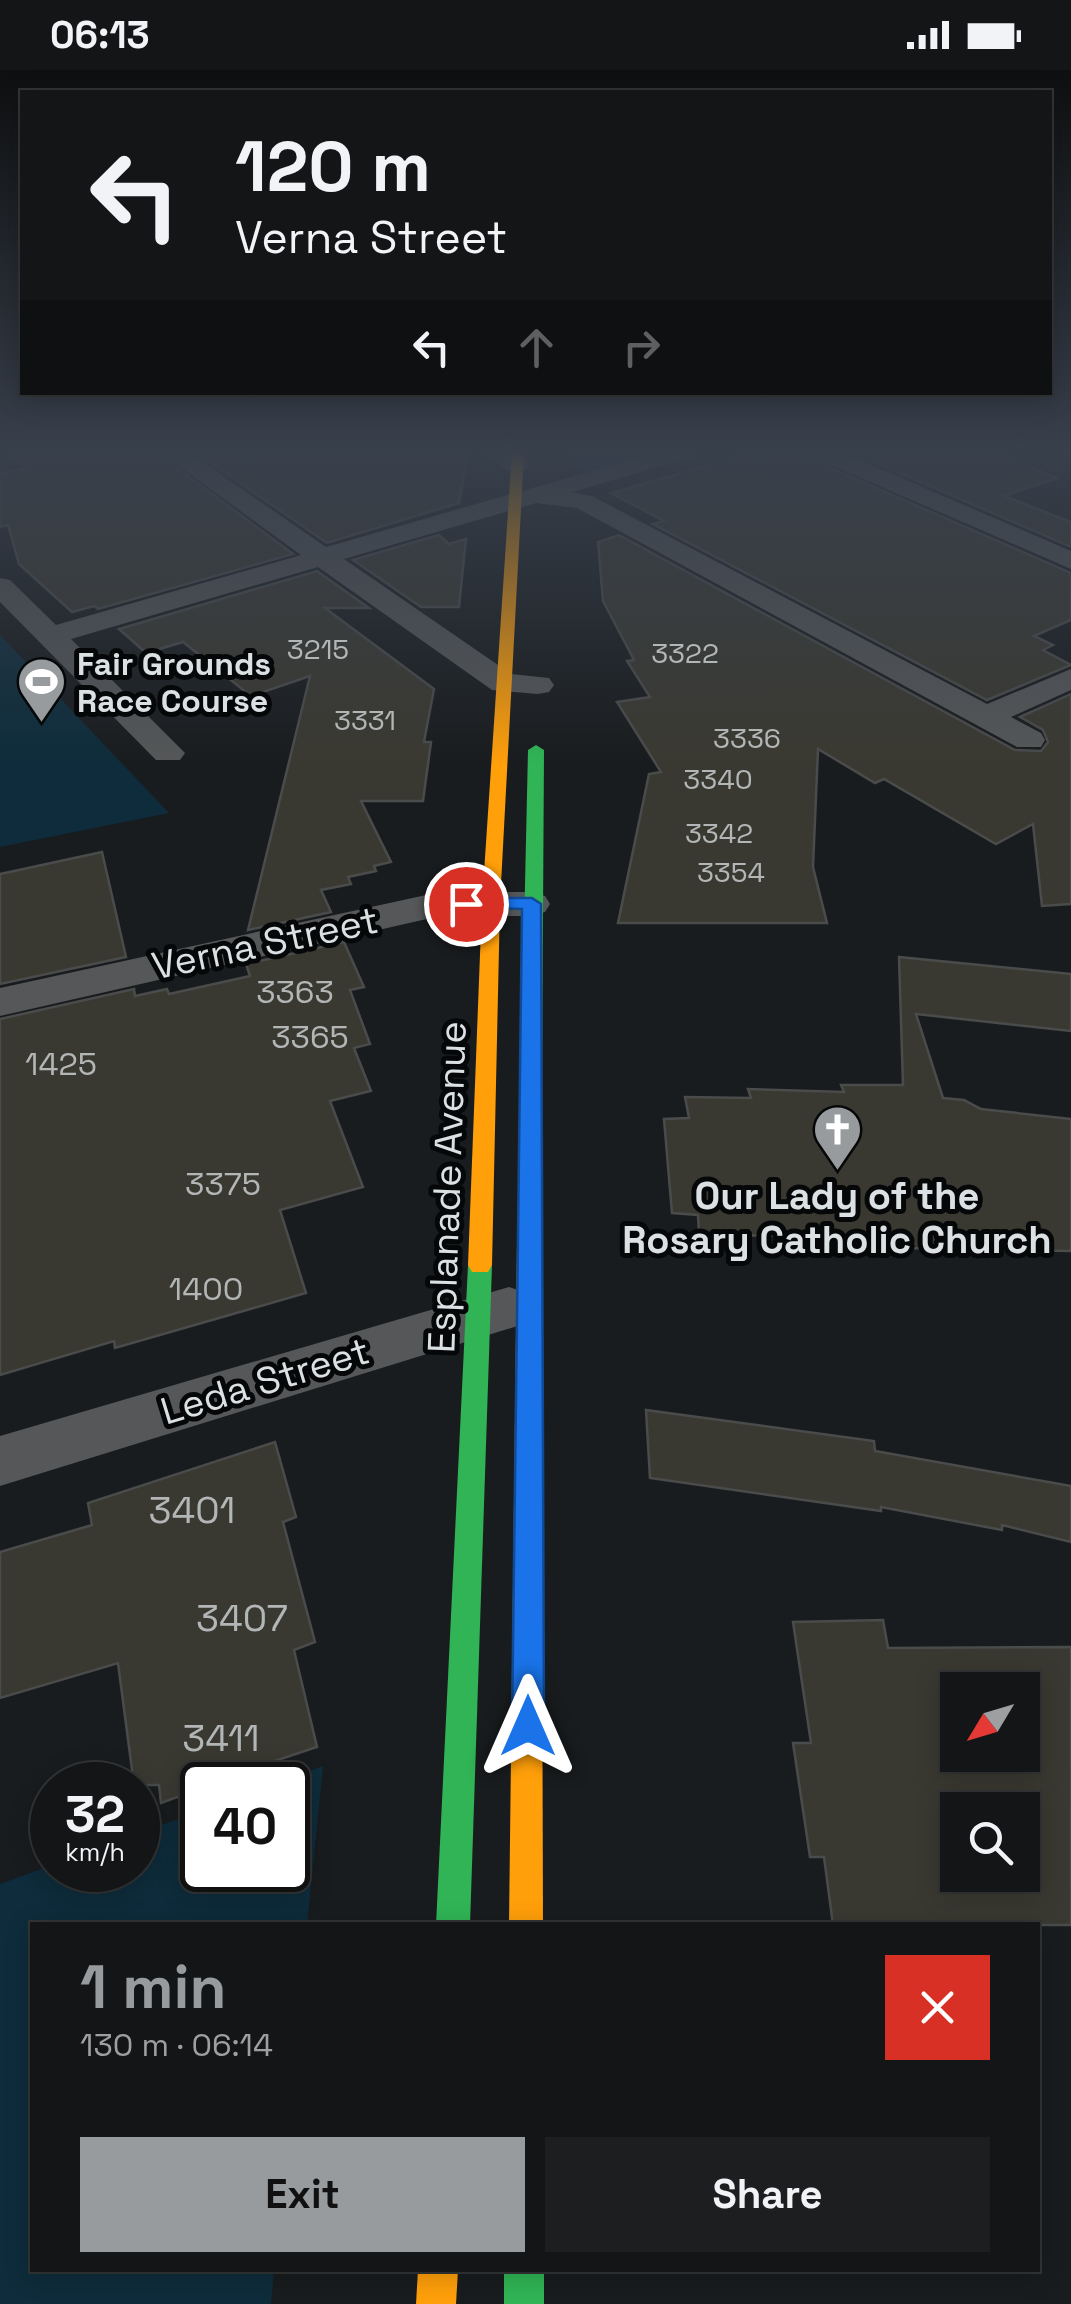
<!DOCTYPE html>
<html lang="en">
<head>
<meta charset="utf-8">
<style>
	:root { --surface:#131516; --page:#1c1e1f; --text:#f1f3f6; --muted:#9d9fa1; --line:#323435; --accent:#979b9e }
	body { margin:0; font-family:"Space Grotesk",sans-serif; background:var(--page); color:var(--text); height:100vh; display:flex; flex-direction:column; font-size:38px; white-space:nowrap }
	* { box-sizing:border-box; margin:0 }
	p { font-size:32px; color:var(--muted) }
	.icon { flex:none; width:55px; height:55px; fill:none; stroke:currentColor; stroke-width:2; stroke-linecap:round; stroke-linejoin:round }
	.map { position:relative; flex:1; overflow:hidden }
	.sheet { position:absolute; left:30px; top:1852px; width:1010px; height:350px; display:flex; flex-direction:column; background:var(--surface); border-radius:0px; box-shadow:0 5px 25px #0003,0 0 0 2px var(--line) }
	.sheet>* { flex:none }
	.banner { position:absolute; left:20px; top:20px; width:1032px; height:305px; border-radius:0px; box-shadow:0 5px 25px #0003,0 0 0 2px var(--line); background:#131516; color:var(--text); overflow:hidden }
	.needle { width:65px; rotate:232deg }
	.fabs { position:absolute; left:940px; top:1602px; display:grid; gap:20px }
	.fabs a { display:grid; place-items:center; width:100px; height:100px; border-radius:0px; background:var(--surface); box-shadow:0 5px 25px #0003,0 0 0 2px var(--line); font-size:50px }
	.speed { position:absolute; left:30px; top:1692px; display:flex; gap:20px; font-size:50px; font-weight:700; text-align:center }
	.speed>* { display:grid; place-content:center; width:130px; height:130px; border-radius:50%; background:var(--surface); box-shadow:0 5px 25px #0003,0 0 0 2px var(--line); line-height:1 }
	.speed small { font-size:25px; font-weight:400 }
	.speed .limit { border:5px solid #111; border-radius:15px; background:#fff; color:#111 }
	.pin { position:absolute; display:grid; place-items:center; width:85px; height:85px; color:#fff; margin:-42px; border:5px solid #fff; border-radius:50%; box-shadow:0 2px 10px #0007 }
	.me { position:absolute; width:110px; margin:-55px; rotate:0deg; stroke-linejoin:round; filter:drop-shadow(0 0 8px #0008) }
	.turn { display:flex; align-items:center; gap:35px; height:210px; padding:0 50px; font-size:45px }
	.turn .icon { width:130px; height:130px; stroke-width:2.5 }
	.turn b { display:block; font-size:70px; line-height:85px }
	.lanes { display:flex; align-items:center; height:95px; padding:0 50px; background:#0003; justify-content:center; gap:50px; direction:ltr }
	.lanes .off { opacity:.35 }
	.round { display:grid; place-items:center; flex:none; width:105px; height:105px; border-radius:0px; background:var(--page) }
	.overview { display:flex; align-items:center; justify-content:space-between; height:170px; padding:0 50px }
	h1 { font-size:60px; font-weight:800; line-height:75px; color:var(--accent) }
	.button { display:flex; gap:20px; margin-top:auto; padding:20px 50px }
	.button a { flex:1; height:115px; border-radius:0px; background:var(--accent); color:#111; font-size:40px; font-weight:800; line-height:115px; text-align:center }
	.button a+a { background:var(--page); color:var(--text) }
	.status { display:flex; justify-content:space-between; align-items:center; height:70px; padding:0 50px; background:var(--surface); direction:ltr }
	.status svg { height:28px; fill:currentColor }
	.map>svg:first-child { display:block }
</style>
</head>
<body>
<div class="status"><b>06:13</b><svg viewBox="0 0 49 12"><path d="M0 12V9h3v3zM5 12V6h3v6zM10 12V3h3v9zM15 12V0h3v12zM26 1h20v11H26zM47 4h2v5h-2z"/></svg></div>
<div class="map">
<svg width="1071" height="2234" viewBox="0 0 1071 2234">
	<rect width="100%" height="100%" fill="#191c1e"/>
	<g fill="#0e2c3b">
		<polygon points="567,382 663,382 585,404 566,390"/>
		<polygon points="0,565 169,743 0,777"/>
		<polygon points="323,1696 307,1855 32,1855 32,2200 274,2200 271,2234 0,2234 0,1814 52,1795 52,1800 138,1800 138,1764 202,1740 202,1800 288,1800 288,1715 271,1715"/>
	</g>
	<g fill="#3a3931" stroke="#4a4b4b" stroke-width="2.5" fill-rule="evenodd">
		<polygon points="8,382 156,382 293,484 98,539 94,536 72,542 19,494 8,455 0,457 0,404 27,398"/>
		<polygon points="195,382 468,382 459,433 327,473"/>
		<polygon points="754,382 805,382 812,390 1071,503 1071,550 1034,566 1053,575 1043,580 1071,595 987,630 653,454 664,451 611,423"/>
		<polygon points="851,382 992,382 1057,408 1004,426 1071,452 1071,477"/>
		<polygon points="439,465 449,474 466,469 459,537 421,537 353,490"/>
		<polygon points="619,465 1015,680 1041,681 1048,672 1043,660 1020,647 1071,624 1071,834 1042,836 1033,754 996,774 884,709 875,713 818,679 813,797 827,853 618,853 649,704 661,702 617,632 650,627 627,591 634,590 603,531 598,472"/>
		<polygon points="317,501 369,538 325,538 434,619 424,672 431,672 423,731 361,731 391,792 374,796 376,801 348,807 351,814 321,820 331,842 248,860 310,606 251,626 183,572 146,583 119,559"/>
		<polygon points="102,782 126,887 0,914 0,804"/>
		<polygon points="344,872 364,917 350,920 370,974 354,978 371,1021 330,1031 363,1117 280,1140 306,1223 115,1278 114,1271 0,1305 0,949 134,919 135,926 167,919 169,924 250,906 246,894"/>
		<polygon points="899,887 1071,904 1071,961 916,944 943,1028 964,1030 981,1039 1071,1049 1071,1181 780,1176 777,1166 699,1164 698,1145 672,1143 664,1049 689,1048 685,1027 751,1028 748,1019 844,1022 841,1015 903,1015"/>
		<polygon points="646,1340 874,1371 875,1381 1071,1416 1071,1472 1002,1455 1002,1460 881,1437 881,1441 650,1408"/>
		<polygon points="275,1372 296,1447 283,1452 315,1572 294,1580 317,1677 202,1715 202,1718 161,1733 159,1715 134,1715 118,1593 0,1628 0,1482 92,1455 88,1433"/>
		<path d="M883,1550L888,1578L1071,1577V1855H833L824,1787H810L793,1673H811L793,1552ZM958,1620H1022V1685H958ZM958,1740H1022V1805H958Z"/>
	</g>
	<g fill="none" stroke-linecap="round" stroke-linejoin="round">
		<g fill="#555758" fill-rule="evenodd">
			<polygon points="160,382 188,382 326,477 658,382 696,382 692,387 572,422 592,426 987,634 1071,599 1071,620 1011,647 1041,663 1045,670 1041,677 1017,677 577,438 536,433 344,489 511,604 549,608 554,615 549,622 538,624 492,620 318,497 71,569 185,683 180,690 156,690 0,532 0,508 10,510 56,555 301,485"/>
			<polygon points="481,382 511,382 529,395 526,400 508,400"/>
			<polygon points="809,382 841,382 1071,481 1071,499 813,387"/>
			<polygon points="440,822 531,822 545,826 550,834 545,842 531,846 440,846 0,946 0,918"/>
			<polygon points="509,1217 527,1223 535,1238 527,1253 0,1416 0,1366"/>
		</g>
		<g fill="#30b455" fill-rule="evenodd">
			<polygon points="536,675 544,680 541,1176 537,1182 521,1182 517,1176 528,680"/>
			<polygon points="480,1186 488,1188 492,1195 470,1855 436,1855 468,1195 472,1188"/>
			<rect x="504" y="2200" width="40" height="34"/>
		</g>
		<g fill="#ff9f0a" fill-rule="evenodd">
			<polygon points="512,382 524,382 500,833 492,1195 488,1202 472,1202 468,1195 482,833"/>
			<polygon points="529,1167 537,1170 541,1176 543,1855 509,1855 517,1176 521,1170"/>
			<polygon points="418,2200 458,2200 456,2234 416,2234"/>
		</g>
	</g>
	<linearGradient id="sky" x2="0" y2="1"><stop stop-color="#0e0f10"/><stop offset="0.55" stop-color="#38404c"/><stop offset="1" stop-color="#38404c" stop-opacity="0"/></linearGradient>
	<rect width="1071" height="695" fill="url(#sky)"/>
	<polygon fill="#1a73e8" stroke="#114b97" stroke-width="2.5" points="466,828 532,828 541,834 544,1656 539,1667 528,1671 517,1667 512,1656 522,839 459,837 456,834"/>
	<defs>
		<symbol id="stadium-pin" viewBox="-11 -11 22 30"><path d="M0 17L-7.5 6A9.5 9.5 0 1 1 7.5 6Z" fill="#979b9e" stroke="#050708"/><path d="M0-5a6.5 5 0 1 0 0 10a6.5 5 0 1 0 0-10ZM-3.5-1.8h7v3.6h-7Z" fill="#fff"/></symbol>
		<symbol id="church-pin" viewBox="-11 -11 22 30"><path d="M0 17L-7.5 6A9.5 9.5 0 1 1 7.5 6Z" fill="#979b9e" stroke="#050708"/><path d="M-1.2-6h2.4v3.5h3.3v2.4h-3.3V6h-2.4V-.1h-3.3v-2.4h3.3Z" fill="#fff"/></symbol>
	</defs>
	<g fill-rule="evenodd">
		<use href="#stadium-pin" x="14" y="584" width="55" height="75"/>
		<use href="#church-pin" x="810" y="1032" width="55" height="75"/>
	</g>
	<g text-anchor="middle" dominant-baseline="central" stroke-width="10" stroke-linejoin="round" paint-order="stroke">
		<g font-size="28" fill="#b3b6b6">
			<text x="318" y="579">3215</text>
			<text x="685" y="583">3322</text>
			<text x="365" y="650">3331</text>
			<text x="747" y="668">3336</text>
			<text x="718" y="709">3340</text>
			<text x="719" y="763">3342</text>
			<text x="731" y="802">3354</text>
		</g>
		<g font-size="32" font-weight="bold" fill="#dbe0e3" stroke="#050708" text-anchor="start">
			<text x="77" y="594">Fair Grounds<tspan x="77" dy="37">Race Course</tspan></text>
		</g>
		<g font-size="32" fill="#b3b6b6">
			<text x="295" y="922">3363</text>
			<text x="310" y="967">3365</text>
			<text x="61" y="994">1425</text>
			<text x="223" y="1114">3375</text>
			<text x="206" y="1219">1400</text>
		</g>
		<g font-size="38" fill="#dbe0e3" stroke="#050708">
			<text transform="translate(265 873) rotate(-12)">Verna Street</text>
			<text transform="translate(447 1117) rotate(-88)">Esplanade Avenue</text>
			<text transform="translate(265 1311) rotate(-17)">Leda Street</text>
		</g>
		<g font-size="38" font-weight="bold" fill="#dbe0e3" stroke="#050708">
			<text x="837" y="1126">Our Lady of the<tspan x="837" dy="44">Rosary Catholic Church</tspan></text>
		</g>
		<g font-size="38" fill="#b3b6b6">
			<text x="192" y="1440">3401</text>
			<text x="242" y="1548">3407</text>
			<text x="221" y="1668">3411</text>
		</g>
	</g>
</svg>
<div class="fabs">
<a><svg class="needle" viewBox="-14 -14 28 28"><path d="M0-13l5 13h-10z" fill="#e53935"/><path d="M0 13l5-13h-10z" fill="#9d9fa1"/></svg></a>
<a><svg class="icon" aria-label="search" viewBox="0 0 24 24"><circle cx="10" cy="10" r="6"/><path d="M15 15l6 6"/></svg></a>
</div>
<div class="speed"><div>32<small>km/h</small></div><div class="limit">40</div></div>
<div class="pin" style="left:466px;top:834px;background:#d93025"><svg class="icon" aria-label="arrive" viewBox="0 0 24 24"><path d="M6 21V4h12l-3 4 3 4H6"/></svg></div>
<svg class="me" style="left:528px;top:1656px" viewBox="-20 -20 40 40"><path d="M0-17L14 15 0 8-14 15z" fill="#1a73e8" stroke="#fff" stroke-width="4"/></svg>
<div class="banner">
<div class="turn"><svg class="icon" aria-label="left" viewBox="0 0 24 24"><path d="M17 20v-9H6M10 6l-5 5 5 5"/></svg><div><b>120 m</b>Verna Street</div></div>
<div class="lanes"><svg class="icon" aria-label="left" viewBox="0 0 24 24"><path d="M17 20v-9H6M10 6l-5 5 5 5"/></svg><svg class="icon off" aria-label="ahead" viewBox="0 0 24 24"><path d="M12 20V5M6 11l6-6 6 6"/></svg><svg class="icon off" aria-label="right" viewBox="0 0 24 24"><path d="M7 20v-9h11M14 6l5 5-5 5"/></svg></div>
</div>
<section class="sheet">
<div class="overview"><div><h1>1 min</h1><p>130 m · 06:14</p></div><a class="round" style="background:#d93025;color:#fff"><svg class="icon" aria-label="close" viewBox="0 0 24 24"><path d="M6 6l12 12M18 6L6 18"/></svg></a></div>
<div class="button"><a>Exit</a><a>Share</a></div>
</section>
</div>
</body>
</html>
